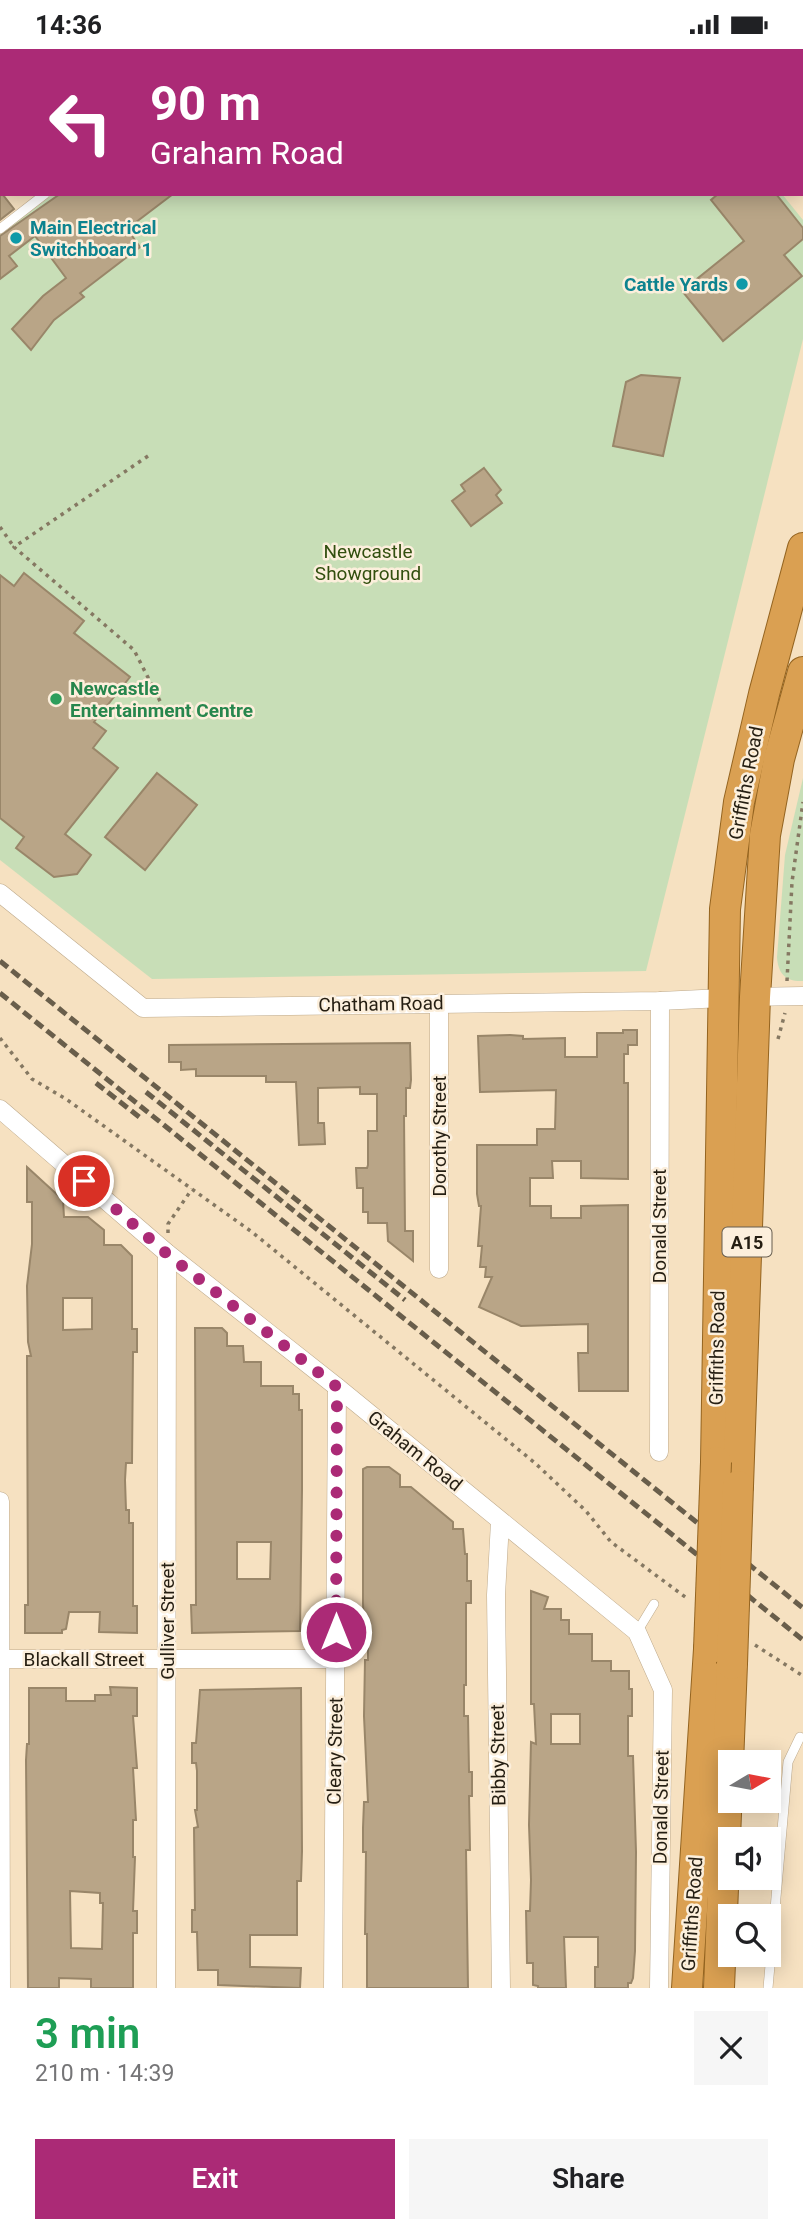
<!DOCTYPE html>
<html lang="en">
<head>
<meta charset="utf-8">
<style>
	:root { --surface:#fff; --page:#f6f6f6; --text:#202124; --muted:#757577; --accent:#ab2a76 }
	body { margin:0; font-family:Roboto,sans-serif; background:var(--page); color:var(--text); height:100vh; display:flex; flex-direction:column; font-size:26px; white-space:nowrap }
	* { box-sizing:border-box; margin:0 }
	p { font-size:23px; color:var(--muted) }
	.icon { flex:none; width:38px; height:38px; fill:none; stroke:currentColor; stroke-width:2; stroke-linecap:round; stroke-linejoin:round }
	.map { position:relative; height:1939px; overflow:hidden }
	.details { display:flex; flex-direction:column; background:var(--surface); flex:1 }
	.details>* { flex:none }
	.top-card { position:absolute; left:0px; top:0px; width:803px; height:147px; box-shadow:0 4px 18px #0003; background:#ab2a76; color:#fff; overflow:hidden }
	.needle { width:46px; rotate:80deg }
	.fabs { position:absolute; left:718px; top:1701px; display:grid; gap:14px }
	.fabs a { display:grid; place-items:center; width:63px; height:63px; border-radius:0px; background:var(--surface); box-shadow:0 4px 18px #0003; font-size:35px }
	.pin { position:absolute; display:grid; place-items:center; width:60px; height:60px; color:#fff; margin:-30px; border:4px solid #fff; border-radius:50%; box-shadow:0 2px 7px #0007 }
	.me { position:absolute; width:77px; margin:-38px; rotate:0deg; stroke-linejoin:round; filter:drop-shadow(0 0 5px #0008) }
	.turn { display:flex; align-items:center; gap:24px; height:147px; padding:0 35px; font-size:32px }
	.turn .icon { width:91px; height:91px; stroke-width:2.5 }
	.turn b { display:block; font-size:49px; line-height:60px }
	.round { display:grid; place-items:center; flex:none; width:74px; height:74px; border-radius:0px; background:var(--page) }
	.head { display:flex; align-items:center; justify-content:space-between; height:119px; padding:0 35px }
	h1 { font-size:42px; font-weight:600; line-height:52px; color:#1e9e55 }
	.cta { display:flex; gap:14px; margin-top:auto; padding:14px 35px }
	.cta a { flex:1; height:80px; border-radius:0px; background:var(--accent); color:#fff; font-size:28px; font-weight:600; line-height:80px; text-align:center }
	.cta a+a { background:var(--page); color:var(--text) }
	.status { display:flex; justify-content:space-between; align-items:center; height:49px; padding:0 35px; background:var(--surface); direction:ltr }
	.status svg { height:19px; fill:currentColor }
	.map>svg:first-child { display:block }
</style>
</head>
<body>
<div class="status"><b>14:36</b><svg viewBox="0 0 49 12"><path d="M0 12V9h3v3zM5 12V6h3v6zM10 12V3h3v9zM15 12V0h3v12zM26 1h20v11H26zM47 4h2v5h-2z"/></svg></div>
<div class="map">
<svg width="803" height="1939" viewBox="0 0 803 1939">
	<rect width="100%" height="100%" fill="#f6e1c1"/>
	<g fill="#c8deb7">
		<polygon points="243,0 662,0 664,2 240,2"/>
		<polygon points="53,145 782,145 803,171 803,290 646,922 152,930 0,811 0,186"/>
		<path d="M803,729V932C786,933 778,925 777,908L785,806Z"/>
	</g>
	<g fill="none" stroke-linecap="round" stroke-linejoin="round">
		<g stroke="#6a9594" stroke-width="5">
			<polyline points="694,0 695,2"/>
			<polyline points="802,134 803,136"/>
		</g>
	</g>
	<g fill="#b9a587" stroke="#998669" stroke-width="2" fill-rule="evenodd">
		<polygon points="0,142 14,160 0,171"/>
		<polygon points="60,145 173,145 127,180 140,198 80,244 84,248 54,271 31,301 12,280 43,247 66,229 35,187 9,207 17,217 0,230 0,187"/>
		<polygon points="718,145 776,145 803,179 803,190 784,206 802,227 723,292 682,242 744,192 711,151"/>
		<polygon points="641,326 680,329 663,407 613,397 626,333"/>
		<polygon points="484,419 501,441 496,446 502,454 471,477 452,452 465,442 461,436"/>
		<polygon points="24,524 84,572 74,584 130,628 94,673 106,682 93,699 118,719 65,785 91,806 77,825 54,828 16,799 24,788 0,769 0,526 14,537"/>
		<polygon points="157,724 197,756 145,821 105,788"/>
		<polygon points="623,981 637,981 637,996 628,996 628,1005 624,1005 624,1034 628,1034 628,1130 581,1129 581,1112 552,1112 553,1129 530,1129 530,1157 551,1157 551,1169 581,1169 581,1157 628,1156 628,1342 579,1342 578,1304 588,1304 588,1275 521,1277 479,1258 492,1228 485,1228 486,1218 480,1218 482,1197 478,1197 481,1157 479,1157 477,1145 477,1096 537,1096 537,1080 555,1080 556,1041 480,1043 478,987 510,986 523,987 523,990 565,989 565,1008 597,1008 597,984 623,984"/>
		<polygon points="410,994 411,1031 410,1039 406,1039 406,1067 404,1067 405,1182 413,1182 413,1212 388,1192 387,1174 368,1174 368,1163 363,1163 363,1139 357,1139 356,1119 367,1119 368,1116 368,1082 377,1082 377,1045 360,1045 360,1038 318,1039 318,1074 324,1074 325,1095 299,1096 296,1033 266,1033 266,1027 196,1027 196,1020 181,1021 181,1013 169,1013 169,996"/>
		<path d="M27,1118L63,1151L64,1168H88L104,1181V1196H121L132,1207V1280H137V1303H133L132,1414H126L125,1431L126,1461H129V1474H133V1557H137V1584L99,1583L100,1563H69L66,1580L62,1581V1584H25V1556H28L27,1307H31L28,1293L27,1237L32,1195V1153H27ZM63,1249H92V1280L63,1281Z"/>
		<path d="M195,1279H222L227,1284V1297H243L244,1313H261V1337H293V1345H299V1361H302V1441L300,1582L192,1584L191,1556H196ZM237,1493H271L270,1530H237Z"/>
		<polygon points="367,1418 389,1418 400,1426 400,1438 411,1438 453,1473 453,1480 463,1480 465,1505 467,1505 467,1532 471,1532 471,1554 466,1554 466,1636 464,1636 464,1667 468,1667 469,1723 472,1723 472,1747 469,1747 470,1801 466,1801 468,1939 367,1939 367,1885 365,1885 366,1803 363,1803 363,1779 364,1753 368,1753 364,1667 365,1611 368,1611 368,1580 364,1580 363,1554 363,1420"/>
		<path d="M531,1542L548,1548L544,1560H561V1571H569V1585H592V1612H611V1622H629V1640H632V1667H628V1707H633L636,1803L635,1902L633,1929L631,1934H628V1939H595V1918H598V1888H564L566,1939H538V1937L533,1936V1914H527L526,1862H530L531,1831L529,1776L531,1693L536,1695L534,1655H531ZM551,1665H580V1695H551Z"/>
		<path d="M110,1638L137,1639V1667H133L137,1719H133L136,1771H133V1808H135L133,1862H137V1884H133V1939H91V1930L59,1929V1939H28L26,1711L27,1695H29V1639H66V1652H95V1646H111ZM70,1842L100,1844V1854H103L102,1900L71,1899Z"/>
		<polygon points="301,1639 302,1802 301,1832 297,1832 297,1886 250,1886 250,1918 301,1919 300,1939 218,1936 218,1921 198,1921 197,1883 192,1883 192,1861 195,1861 194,1779 198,1778 195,1761 197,1761 197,1722 196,1714 192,1714 192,1694 196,1694 200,1641"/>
	</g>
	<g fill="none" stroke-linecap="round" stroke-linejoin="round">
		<defs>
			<g id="service">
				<polyline points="233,2 236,0"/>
				<polyline points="0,180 45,145"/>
				<polyline points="637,1583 654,1555"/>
				<polyline points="768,1939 788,1713 800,1688"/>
			</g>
			<g id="minor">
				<polyline points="765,0 767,2"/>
				<polyline points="802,45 803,47"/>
				<polyline points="0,81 2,83"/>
				<polyline points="0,844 143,959 660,952 723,949"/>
				<polyline points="755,948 803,947"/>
				<polyline points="439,954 439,1220"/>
				<polyline points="0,1060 167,1204 337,1338 637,1583 663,1641 659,1939"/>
				<polyline points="659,1403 660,952"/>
				<polyline points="0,1452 1,1939"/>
				<polyline points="500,1473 496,1546 501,1939"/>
				<polyline points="0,1610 336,1610"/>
				<polyline points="166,1939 167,1204"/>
				<polyline points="333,1939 337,1338"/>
			</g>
			<g id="trunk">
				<polyline points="716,1413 725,860 739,753 764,645 803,499"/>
				<polyline points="738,1437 755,948 765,786 779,710 803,623"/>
				<polyline points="687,1939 709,1600"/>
				<polyline points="719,1939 732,1615"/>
			</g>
		</defs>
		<use href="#service" stroke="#beaa8c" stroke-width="10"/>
		<use href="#minor" stroke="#beaa8c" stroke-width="19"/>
		<use href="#trunk" stroke="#946420" stroke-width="32"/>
		<g stroke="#857862" stroke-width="3.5" stroke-dasharray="3.5 5" stroke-linecap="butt">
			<polyline points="742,0 743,2"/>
			<polyline points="802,74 803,76"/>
			<polyline points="148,407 14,498 134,601 162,656"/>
			<polyline points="0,478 14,498"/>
			<polyline points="787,932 792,833 803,753"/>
			<polyline points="0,989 32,1030 66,1050 252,1183 535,1414 586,1462 611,1493 688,1550"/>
			<polyline points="778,990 785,964"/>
			<polyline points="168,1184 168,1175 192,1140"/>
			<polyline points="755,1596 803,1627"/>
		</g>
		<use href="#service" stroke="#fff" stroke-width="9"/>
		<use href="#minor" stroke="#fff" stroke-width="18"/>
		<use href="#trunk" stroke="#daa052" stroke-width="30"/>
		<g stroke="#695e4b" stroke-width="5" stroke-dasharray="10 5" stroke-linecap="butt">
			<polyline points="0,912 803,1559"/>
			<polyline points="0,944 803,1591"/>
			<polyline points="96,1034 143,1071"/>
			<polyline points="146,1043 405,1251"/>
		</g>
		<defs>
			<g id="trunk-bridge">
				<polyline points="709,1600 716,1413"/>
				<polyline points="732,1615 738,1437"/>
			</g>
		</defs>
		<use href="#trunk-bridge" stroke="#946420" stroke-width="32" stroke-linecap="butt"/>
		<use href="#trunk-bridge" stroke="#daa052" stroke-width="30"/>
	</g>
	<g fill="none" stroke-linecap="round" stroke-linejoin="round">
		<polyline stroke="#ab2a76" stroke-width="12" stroke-dasharray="0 21.6" points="84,1132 167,1205 337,1338 336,1583"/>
	</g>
	<g fill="#0f9aa8" stroke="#fcefdc" stroke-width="2.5">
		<circle cx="16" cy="189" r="7"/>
		<circle cx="742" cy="235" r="7"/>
	</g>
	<circle fill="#2e9e5b" stroke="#fcefdc" stroke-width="2.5" cx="56" cy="650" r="7"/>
	<g text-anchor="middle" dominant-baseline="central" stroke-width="5" stroke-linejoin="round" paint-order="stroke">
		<rect fill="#fcefdc" stroke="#665d4f" stroke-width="2" x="722.5" y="1178.5" width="49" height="29" rx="5"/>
		<g font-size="18" font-weight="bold" fill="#251e12">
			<text x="747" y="1193">A15</text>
		</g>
		<g font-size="19" font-weight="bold" fill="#0d838f" stroke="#fcefdc" text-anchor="start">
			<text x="30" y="178">Main Electrical<tspan x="30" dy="22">Switchboard 1</tspan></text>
			<text x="728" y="235" text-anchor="end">Cattle Yards</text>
		</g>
		<g font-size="19" fill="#324f0f" stroke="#fcefdc">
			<text x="368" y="502">Newcastle<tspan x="368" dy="22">Showground</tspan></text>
		</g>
		<g font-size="19" font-weight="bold" fill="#27864d" stroke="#fcefdc" text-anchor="start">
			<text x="70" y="639">Newcastle<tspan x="70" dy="22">Entertainment Centre</tspan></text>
		</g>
		<g font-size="19" fill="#251e12" stroke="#fcefdc">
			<text transform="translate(746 734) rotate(-79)">Griffiths Road</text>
			<text transform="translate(381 955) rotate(-1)">Chatham Road</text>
			<text transform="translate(439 1087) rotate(-90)">Dorothy Street</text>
			<text transform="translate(659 1177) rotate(-90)">Donald Street</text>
			<text transform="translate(717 1299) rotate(-89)">Griffiths Road</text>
			<text transform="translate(415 1402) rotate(39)">Graham Road</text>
			<text transform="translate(167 1572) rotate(-90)">Gulliver Street</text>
			<text x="84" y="1610">Blackall Street</text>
			<text transform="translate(335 1702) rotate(-89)">Cleary Street</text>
			<text transform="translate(498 1706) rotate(-91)">Bibby Street</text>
			<text transform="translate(661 1758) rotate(-89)">Donald Street</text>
			<text transform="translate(692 1865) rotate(-86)">Griffiths Road</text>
		</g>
	</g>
</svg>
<div class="fabs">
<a><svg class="needle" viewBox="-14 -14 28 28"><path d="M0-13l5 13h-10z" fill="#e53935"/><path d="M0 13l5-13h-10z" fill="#757577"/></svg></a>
<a><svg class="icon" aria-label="sound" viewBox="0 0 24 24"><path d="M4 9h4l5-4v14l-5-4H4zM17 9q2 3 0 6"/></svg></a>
<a><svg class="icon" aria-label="search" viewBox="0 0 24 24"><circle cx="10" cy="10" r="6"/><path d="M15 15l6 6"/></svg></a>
</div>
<div class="pin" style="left:84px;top:1132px;background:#d93025"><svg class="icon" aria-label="arrive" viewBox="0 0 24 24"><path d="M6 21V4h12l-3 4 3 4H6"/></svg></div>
<svg class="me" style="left:336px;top:1583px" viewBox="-20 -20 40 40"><circle r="17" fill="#ab2a76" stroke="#fff" stroke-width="3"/><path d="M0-11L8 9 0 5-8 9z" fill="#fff"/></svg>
<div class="top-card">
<div class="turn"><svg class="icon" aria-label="left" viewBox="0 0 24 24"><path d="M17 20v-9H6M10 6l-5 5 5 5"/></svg><div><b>90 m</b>Graham Road</div></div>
</div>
</div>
<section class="details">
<div class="head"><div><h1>3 min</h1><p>210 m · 14:39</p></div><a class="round"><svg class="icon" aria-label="close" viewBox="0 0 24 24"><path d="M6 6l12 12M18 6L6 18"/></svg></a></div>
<div class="cta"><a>Exit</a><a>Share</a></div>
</section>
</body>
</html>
